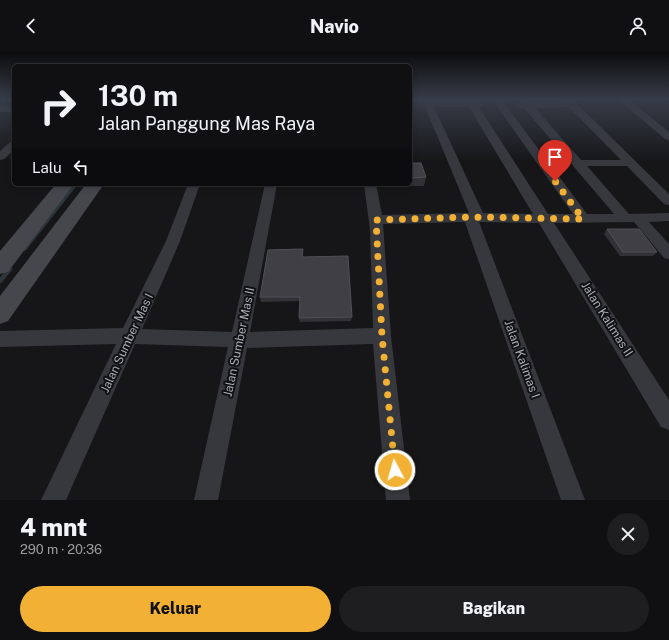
<!DOCTYPE html>
<html lang="id">
<head>
<meta charset="utf-8">
<style>
	:root { --surface:#101012; --page:#1e1e20; --text:#f1f3f6; --muted:#9c9d9f; --line:#303032; --accent:#f2b134 }
	body { margin:0; font-family:"Public Sans",sans-serif; background:var(--page); color:var(--text); height:100vh; display:flex; flex-direction:column; font-size:15px; white-space:nowrap }
	* { box-sizing:border-box; margin:0 }
	p { font-size:13px; color:var(--muted) }
	.icon { flex:none; width:22px; height:22px; fill:none; stroke:currentColor; stroke-width:2; stroke-linecap:round; stroke-linejoin:round }
	.map { position:relative; height:448px; overflow:hidden }
	.details { display:flex; flex-direction:column; background:var(--surface); flex:1 }
	.details>* { flex:none }
	.top-card { position:absolute; left:12px; top:12px; width:400px; height:122px; border-radius:6px; box-shadow:0 2px 6px #0003,0 0 0 1px var(--line); background:#101012; color:var(--text); overflow:hidden }
	.pin { position:absolute; display:grid; place-items:center; width:34px; height:34px; color:#fff; margin:-41px -17px; border-radius:50% 50% 50% 0; rotate:-45deg; box-shadow:0 0 4px #0007 }
	.pin .icon { rotate:45deg }
	.me { position:absolute; width:44px; margin:-22px; rotate:354deg; stroke-linejoin:round; filter:drop-shadow(0 0 3px #0008) }
	.turn { display:flex; align-items:center; gap:14px; height:84px; padding:0 20px; font-size:18px }
	.turn .icon { width:52px; height:52px; stroke-width:2.5 }
	.turn b { display:block; font-size:28px; line-height:34px }
	.then { display:flex; align-items:center; height:38px; padding:0 20px; background:#0003; gap:8px; font-size:15px }
	.round { display:grid; place-items:center; flex:none; width:42px; height:42px; border-radius:21px; background:var(--page) }
	.summary { display:flex; align-items:center; justify-content:space-between; height:68px; padding:0 20px }
	h1 { font-size:24px; font-weight:800; line-height:30px }
	.cta { display:flex; gap:8px; margin-top:auto; padding:8px 20px }
	.cta a { flex:1; height:46px; border-radius:24px; background:var(--accent); color:#111; font-size:16px; font-weight:800; line-height:46px; text-align:center }
	.cta a+a { background:var(--page); color:var(--text) }
	header { display:flex; justify-content:space-between; align-items:center; height:52px; padding:0 20px; background:var(--surface); font-size:18px; font-weight:800 }
	.map>svg:first-child { display:block }
</style>
</head>
<body>
<header><svg class="icon" aria-label="back" viewBox="0 0 24 24"><path d="M15 5l-7 7 7 7"/></svg>Navio<svg class="icon" aria-label="person" viewBox="0 0 24 24"><circle cx="12" cy="8" r="4"/><path d="M4 21q1-7 8-7t8 7"/></svg></header>
<div class="map">
<svg width="669" height="448" viewBox="0 0 669 448">
	<rect width="100%" height="100%" fill="#161618"/>
	<g fill="none" stroke-linecap="round" stroke-linejoin="round">
		<polyline stroke="#2c353c" stroke-width="3.5" points="25,197 76,132"/>
		<polyline stroke="#2c353c" stroke-width="4.5" points="0,229 10,217"/>
		<g fill="#37383d" fill-rule="evenodd">
			<path d="M422,47H431L432,49H466L465,47H474L475,49L482,50L484,52L482,54L479,55L548,162H573L492,47H501L587,162H614L524,56L517,55L515,53L520,50L518,47H527L530,50L563,49L562,47H572L669,142V153L664,152L627,114H587L629,162L669,161V169L649,170L669,192V207L664,206L634,170L554,171L669,348V378L661,375L539,171L479,170L585,448H561L465,170L383,172L391,284L410,448H386L373,292L247,296L218,448H194L228,295L135,292L66,448H41L116,292L0,295V279L123,276L166,189L188,132H200L180,189L142,277L232,280L265,132H277L250,280L373,276L370,178L364,132H376L382,163L469,161ZM434,55H469L533,162L483,161ZM569,55L621,108H581L535,56Z"/>
			<polygon points="618,47 628,47 669,80 669,88 665,87"/>
			<rect x="0" y="54" width="14" height="6"/>
			<polygon points="14,89 14,98 4,107 0,108 0,99 10,90"/>
		</g>
		<g fill="#45474d" fill-rule="evenodd">
			<polygon points="56,132 74,132 8,220 0,222 0,199"/>
			<polygon points="86,132 104,132 8,269 0,272 0,244"/>
		</g>
	</g>
	<g fill="#323236">
		<polygon points="410,111 426,125 424,134 387,134 386,132 410,132"/>
		<polygon points="607,177 657,200 653,204 620,204 604,182"/>
		<polygon points="303,197 303,205 352,265 351,269 300,270 299,266 300,249 261,250 260,245"/>
	</g>
	<g fill="#3f3f44" stroke="#4f5156">
		<polygon points="410,111 421,111 426,125 410,126"/>
		<polygon points="607,177 639,177 657,200 623,200"/>
		<polygon points="303,197 302,205 348,204 352,265 299,266 300,245 260,245 268,198"/>
	</g>
	<linearGradient id="sky" x2="0" y2="1"><stop stop-color="#0c0c0d"/><stop offset="0.43" stop-color="#363c48"/><stop offset="1" stop-color="#363c48" stop-opacity="0"/></linearGradient>
	<rect width="669" height="110" fill="url(#sky)"/>
	<g fill="none" stroke-linecap="round" stroke-linejoin="round">
		<polyline stroke="#f2b134" stroke-width="7" stroke-dasharray="0 12.6" points="395,418 382,284 376,168 470,165 583,167 555,129"/>
	</g>
	<g text-anchor="middle" dominant-baseline="central" stroke-width="4" stroke-linejoin="round" paint-order="stroke">
		<g font-size="12" fill="#a8adb8" stroke="#111113">
			<text transform="translate(607 267) rotate(58)">Jalan Kalimas II</text>
			<text transform="translate(239 290) rotate(-78)">Jalan Sumber Mas II</text>
			<text transform="translate(127 291) rotate(-65)">Jalan Sumber Mas I</text>
			<text transform="translate(522 307) rotate(70)">Jalan Kalimas I</text>
		</g>
	</g>
</svg>
<div class="pin" style="left:555px;top:129px;background:#d93025"><svg class="icon" aria-label="arrive" viewBox="0 0 24 24"><path d="M6 21V4h12l-3 4 3 4H6"/></svg></div>
<svg class="me" style="left:395px;top:418px" viewBox="-20 -20 40 40"><circle r="17" fill="#f2b134" stroke="#fff" stroke-width="3"/><path d="M0-11L8 9 0 5-8 9z" fill="#fff"/></svg>
<div class="top-card">
<div class="turn"><svg class="icon" aria-label="right" viewBox="0 0 24 24"><path d="M7 20v-9h11M14 6l5 5-5 5"/></svg><div><b>130 m</b>Jalan Panggung Mas Raya</div></div>
<div class="then">Lalu<svg class="icon" aria-label="left" viewBox="0 0 24 24"><path d="M17 20v-9H6M10 6l-5 5 5 5"/></svg></div>
</div>
</div>
<section class="details">
<div class="summary"><div><h1>4 mnt</h1><p>290 m · 20:36</p></div><a class="round"><svg class="icon" aria-label="close" viewBox="0 0 24 24"><path d="M6 6l12 12M18 6L6 18"/></svg></a></div>
<div class="cta"><a>Keluar</a><a>Bagikan</a></div>
</section>
</body>
</html>
